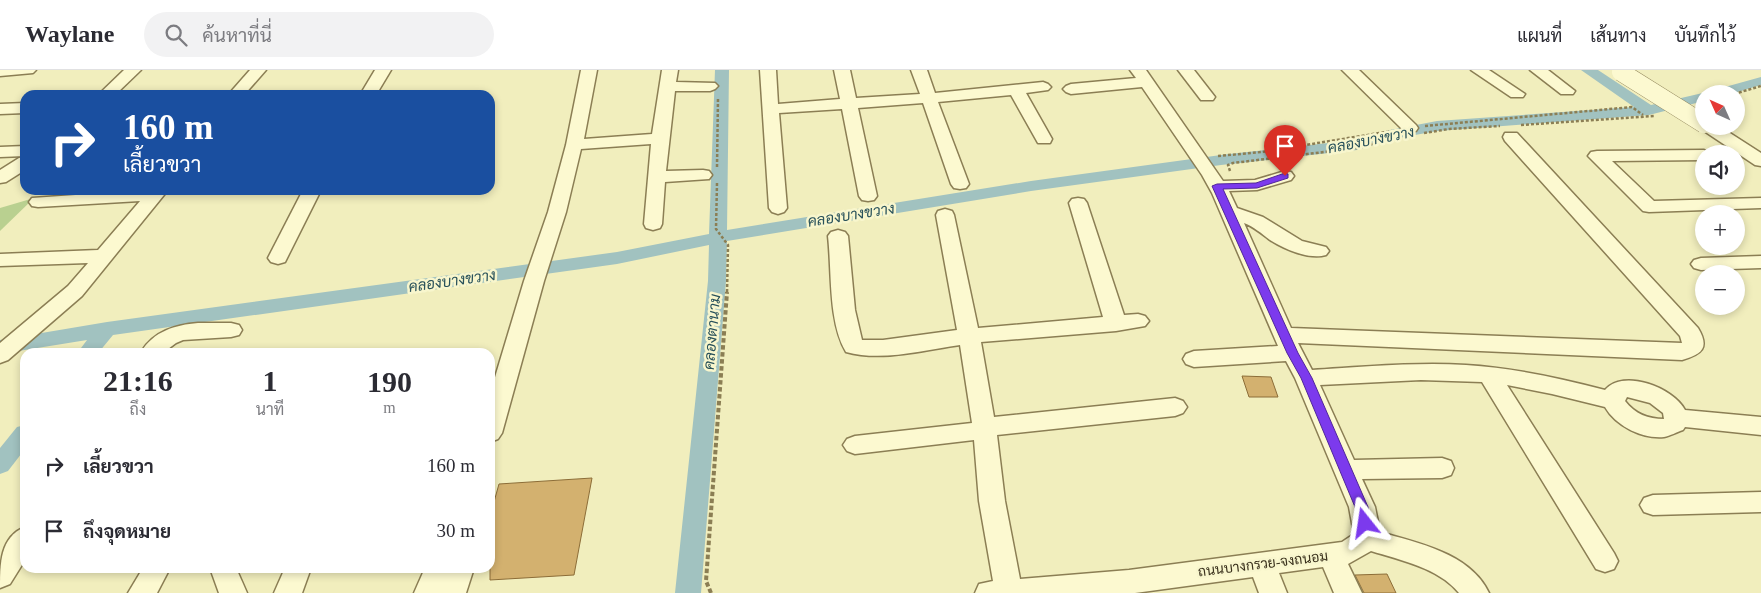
<!DOCTYPE html>
<html lang="th">
<head>
<meta charset="utf-8">
<style>
	:root { --surface:#fff; --page:#f2f2f3; --text:#2b2b33; --muted:#7c7c81; --line:#e1e1e2 }
	body { margin:0; font-family:"Times New Roman",Sarabun,serif; background:var(--page); color:var(--text); height:100vh; display:flex; flex-direction:column; font-size:19px; white-space:nowrap }
	* { box-sizing:border-box; margin:0 }
	p { font-size:16px; color:var(--muted) }
	.icon { flex:none; width:28px; height:28px; fill:none; stroke:currentColor; stroke-width:2; stroke-linecap:round; stroke-linejoin:round }
	.map { position:relative; flex:1; overflow:hidden }
	.panel { position:absolute; left:20px; top:278px; width:475px; height:225px; display:flex; flex-direction:column; background:var(--surface); border-radius:15px; box-shadow:0 2px 8px #0003 }
	.panel>* { flex:none }
	.top-card { position:absolute; left:20px; top:20px; width:475px; height:105px; border-radius:15px; box-shadow:0 2px 8px #0003; background:#1a4fa0; color:#fff; overflow:hidden }
	.needle { width:32px; rotate:315deg }
	.controls { position:absolute; left:1695px; top:15px; display:grid; gap:10px }
	.controls a { display:grid; place-items:center; width:50px; height:50px; border-radius:50%; background:var(--surface); box-shadow:0 2px 8px #0003; font-size:25px }
	.pin { position:absolute; display:grid; place-items:center; width:42px; height:42px; color:#fff; margin:-51px -21px; border-radius:50% 50% 50% 0; rotate:-45deg; box-shadow:0 0 5px #0007 }
	.pin .icon { rotate:45deg }
	.me { position:absolute; width:55px; margin:-28px; rotate:345deg; stroke-linejoin:round; filter:drop-shadow(0 0 4px #0008) }
	.turn { display:flex; align-items:center; gap:18px; height:105px; padding:0 20px; font-size:22px }
	.turn .icon { width:65px; height:65px; stroke-width:2.5 }
	.turn b { display:block; font-size:35px; line-height:42px }
	.eta { display:flex; justify-content:space-evenly; align-items:center; height:85px; text-align:center }
	.eta b { font-size:30px; font-weight:700; line-height:35px }
	ul { padding:0; list-style:none }
	li { display:flex; align-items:center; gap:15px; height:65px; padding:0 20px }
	li div { flex:1 }
	li b { display:block; font-size:19px }
	li em { font-style:normal }
	header { display:flex; align-items:center; gap:30px; box-sizing:border-box; height:70px; padding:0 25px; background:var(--surface); border-bottom:1px solid var(--line) }
	header strong { font-size:24px }
	nav { display:flex; gap:28px; margin-inline-start:auto; font-size:18px }
	.search { width:350px; height:45px; background:var(--page); display:flex; align-items:center; gap:12px; box-sizing:border-box; padding:0 18px; border-radius:28px; color:var(--muted); font-size:19px }
	.map>svg:first-child { display:block }
</style>
</head>
<body>
<header>
<strong>Waylane</strong>
<div class="search"><svg class="icon" aria-label="search" viewBox="0 0 24 24"><circle cx="10" cy="10" r="6"/><path d="M15 15l6 6"/></svg>ค้นหาที่นี่</div>
<nav><a>แผนที่</a><a>เส้นทาง</a><a>บันทึกไว้</a></nav>
</header>
<div class="map">
<svg width="1761" height="523" viewBox="0 0 1761 523">
	<rect width="100%" height="100%" fill="#f1eebd"/>
	<polygon fill="#b9d090" points="34,128 0,161 0,138"/>
	<g fill="none" stroke-linecap="round" stroke-linejoin="round">
		<g fill="#a1c2c0" fill-rule="evenodd">
			<polygon points="715,0 729,0 727,160 1031,111 1221,85 1355,70 1390,60 1437,51 1634,37 1581,0 1598,0 1651,35 1707,22 1761,7 1761,15 1731,24 1704,24 1704,31 1649,45 1437,61 1393,69 1357,80 1221,95 1031,121 727,171 726,211 701,523 675,523 708,211 709,175 617,194 113,265 99,282 78,282 87,270 0,284 0,270 107,252 617,182 709,164"/>
			<polygon points="25,355 25,379 8,401 0,404 0,378 17,357"/>
		</g>
	</g>
	<g fill="#d3b16f" stroke="#8c6d38">
		<polygon points="1242,306 1271,307 1278,327 1249,327"/>
		<polygon points="592,408 574,505 490,510 490,446 499,414"/>
		<polygon points="1387,504 1396,523 1364,523 1355,505"/>
	</g>
	<g fill="none" stroke-linecap="round" stroke-linejoin="round">
		<defs>
			<g id="minor">
				<polygon points="0,0 36,0 33,3 0,6"/>
				<polygon points="124,0 141,0 115,25 98,25"/>
				<polygon points="250,0 266,0 244,25 228,25"/>
				<polygon points="375,0 391,0 376,25 360,25"/>
				<polygon points="581,0 597,0 584,69 652,64 662,0 678,0 676,12 715,13 718,16 715,19 710,21 675,21 666,101 703,100 709,101 712,105 709,109 665,112 662,154 660,158 653,160 646,158 644,154 651,74 581,79 566,142 544,211 502,363 498,369 490,372 490,324 524,211 548,142 566,75"/>
				<polygon points="760,0 776,0 778,34 840,29 834,0 850,0 856,28 920,24 911,0 927,0 935,23 1043,12 1048,14 1051,17 1048,20 1026,23 1052,69 1050,73 1038,73 1011,25 938,32 969,114 966,118 960,119 954,118 951,114 923,33 858,38 877,126 874,130 868,131 862,130 859,126 842,39 779,43 787,138 784,142 778,144 772,142 769,138"/>
				<path d="M1130,0H1146L1223,111L1255,110L1285,101L1291,102L1294,106L1291,110L1257,120L1229,121L1237,138L1263,147L1302,171L1326,177L1329,181L1326,185C1309,190 1284,179 1270,170C1261,163 1254,157 1244,153L1291,258L1682,273L1680,266L1505,71L1503,67L1505,63H1517L1698,258C1710,278 1702,284 1682,290L1298,273L1312,300C1363,297 1415,292 1466,295C1513,298 1560,308 1605,320C1623,298 1674,318 1685,340L1761,347V365L1685,357L1683,360C1677,362 1670,366 1664,367C1642,369 1616,356 1605,337L1552,324L1507,315L1614,483L1618,491L1614,499L1605,502L1596,499L1482,312L1421,310L1320,315L1354,390L1442,388L1451,391L1454,398L1451,405L1442,408L1362,409L1375,437L1380,462C1418,473 1470,483 1489,523H1459C1439,498 1400,490 1371,481L1348,494L1362,523H1334L1323,497L1279,503L1287,523H1259L1253,507L1135,523H975L979,514L993,511L979,431L974,370L855,384L847,381L843,375L847,369L855,366L972,353L960,275C924,280 882,292 846,282C828,252 832,201 828,166L831,162L838,160L845,162L848,166L855,240L862,270H883L957,260L936,145L938,141L945,139L952,141L954,145L978,258L1103,247L1069,133L1072,129L1078,128L1084,129L1087,133L1124,245L1138,244L1145,246L1149,251L1145,256L1116,261L981,272L994,347L1175,328L1183,331L1187,337L1183,343L1175,346L997,365L1005,431L1020,509L1129,500L1342,472L1354,464L1349,437L1295,308L1286,291L1194,297L1186,294L1183,289L1186,284L1194,281L1278,276L1212,123L1202,105L1142,17L1071,24L1066,22L1063,19L1066,16L1071,14L1136,8ZM1627,327L1650,333L1663,343L1664,349C1648,349 1635,344 1625,331Z"/>
				<polygon points="1178,0 1194,0 1215,27 1213,30 1201,30"/>
				<polygon points="1342,0 1359,0 1416,55 1418,58 1416,61 1404,61"/>
				<polygon points="1471,0 1489,0 1525,24 1523,27 1511,27"/>
				<polygon points="1530,0 1548,0 1575,21 1573,24 1561,24"/>
				<polygon points="25,33 25,43 0,44 0,34"/>
				<polygon points="1704,52 1704,56 1719,56 1761,83 1761,96 1755,95 1701,59 1699,56"/>
				<polygon points="25,76 25,86 0,87 0,77"/>
				<polygon points="1704,80 1712,84 1704,84 1704,90 1612,91 1654,131 1761,128 1761,138 1649,142 1643,141 1588,86 1591,82 1597,81"/>
				<polygon points="25,87 25,100 6,112 0,113 0,100 19,88"/>
				<polygon points="148,120 168,120 82,226 8,290 0,293 0,273 68,216 88,193 0,196 0,184 98,180 140,131 38,137 32,136 29,132 32,128"/>
				<polygon points="303,120 321,120 285,192 278,194 271,192 268,188"/>
				<polygon points="1761,186 1761,198 1701,200 1694,198 1691,194 1694,190 1701,188"/>
				<path d="M198,253H231L239,255L242,260L239,265L231,267L183,270L176,273L164,282H141C154,261 175,255 198,253Z"/>
				<polygon points="1761,422 1761,442 1653,445 1644,442 1640,435 1644,428 1653,425"/>
				<path d="M25,457V490L10,514L0,518C0,494 0,467 25,457Z"/>
				<polygon points="143,498 170,498 157,523 128,523"/>
				<polygon points="210,498 236,498 247,523 219,523"/>
				<polygon points="285,498 311,498 302,523 274,523"/>
				<polygon points="425,498 474,498 466,523 414,523"/>
			</g>
		</defs>
		<use href="#minor" stroke="#8b7e54" stroke-width="3"/>
		<g stroke="#8b7e54" stroke-width="2.5" stroke-dasharray="3 2" stroke-linecap="butt">
			<polyline points="1734,24 1761,16"/>
			<polyline points="1521,55 1654,46"/>
			<polyline points="1425,56 1632,37 1643,45"/>
			<polyline points="1424,63 1449,59 1500,56"/>
			<polyline points="1218,86 1262,82 1392,61"/>
			<polyline points="717,97 718,28"/>
			<polyline points="1230,101 1228,95 1233,93 1357,78 1398,67"/>
			<polyline points="717,113 716,159 728,175 727,223"/>
		</g>
		<polyline stroke="#8b7e54" stroke-width="4" stroke-dasharray="4.5 2.5" stroke-linecap="butt" points="711,523 706,511 727,222"/>
		<use href="#minor" fill="#fcf9d0" fill-rule="evenodd"/>
		<defs>
			<polyline id="minor-bridge" points="1621,2 1704,54"/>
		</defs>
		<use href="#minor-bridge" stroke="#8b7e54" stroke-width="19" stroke-linecap="butt"/>
		<use href="#minor-bridge" stroke="#fcf9d0" stroke-width="18"/>
	</g>
	<polygon fill="#7c3aed" stroke="#51269a" points="1285,103 1288,104 1288,108 1257,118 1223,119 1298,283 1312,308 1368,437 1372,453 1369,457 1365,459 1360,457 1355,437 1301,308 1287,283 1212,116 1217,114 1256,113"/>
	<g text-anchor="middle" dominant-baseline="central" stroke-width="5" stroke-linejoin="round" paint-order="stroke">
		<g font-size="14" fill="#39301b" stroke="#f8f6cd">
			<text transform="translate(1263 494) rotate(-7)">ถนนบางกรวย-จงถนอม</text>
		</g>
		<g font-size="15" font-style="italic" fill="#28515a" stroke="#f8f6cd">
			<text transform="translate(1371 70) rotate(-11)">คลองบางขวาง</text>
			<text transform="translate(851 145) rotate(-9)">คลองบางขวาง</text>
			<text transform="translate(452 211) rotate(-8)">คลองบางขวาง</text>
			<text transform="translate(712 262) rotate(-85)">คลองตานาม</text>
		</g>
	</g>
</svg>
<div class="controls">
<a><svg class="needle" viewBox="-14 -14 28 28"><path d="M0-13l5 13h-10z" fill="#e53935"/><path d="M0 13l5-13h-10z" fill="#7c7c81"/></svg></a>
<a><svg class="icon" aria-label="sound" viewBox="0 0 24 24"><path d="M4 9h4l5-4v14l-5-4H4zM17 9q2 3 0 6"/></svg></a>
<a>+</a>
<a>−</a>
</div>
<div class="pin" style="left:1285px;top:106px;background:#d93025"><svg class="icon" aria-label="arrive" viewBox="0 0 24 24"><path d="M6 21V4h12l-3 4 3 4H6"/></svg></div>
<svg class="me" style="left:1365px;top:453px" viewBox="-20 -20 40 40"><path d="M0-17L14 15 0 8-14 15z" fill="#7c3aed" stroke="#fff" stroke-width="4"/></svg>
<div class="top-card">
<div class="turn"><svg class="icon" aria-label="right" viewBox="0 0 24 24"><path d="M7 20v-9h11M14 6l5 5-5 5"/></svg><div><b>160 m</b>เลี้ยวขวา</div></div>
</div>
<section class="panel">
<div class="eta">
<div><b>21:16</b><p>ถึง</p></div>
<div><b>1</b><p>นาที</p></div>
<div><b>190</b><p>m</p></div>
</div>
<ul>
<li><svg class="icon" aria-label="right" viewBox="0 0 24 24"><path d="M7 20v-9h11M14 6l5 5-5 5"/></svg><div><b>เลี้ยวขวา</b></div><em>160 m</em></li>
<li><svg class="icon" aria-label="arrive" viewBox="0 0 24 24"><path d="M6 21V4h12l-3 4 3 4H6"/></svg><div><b>ถึงจุดหมาย</b></div><em>30 m</em></li>
</ul>
</section>
</div>
</body>
</html>
